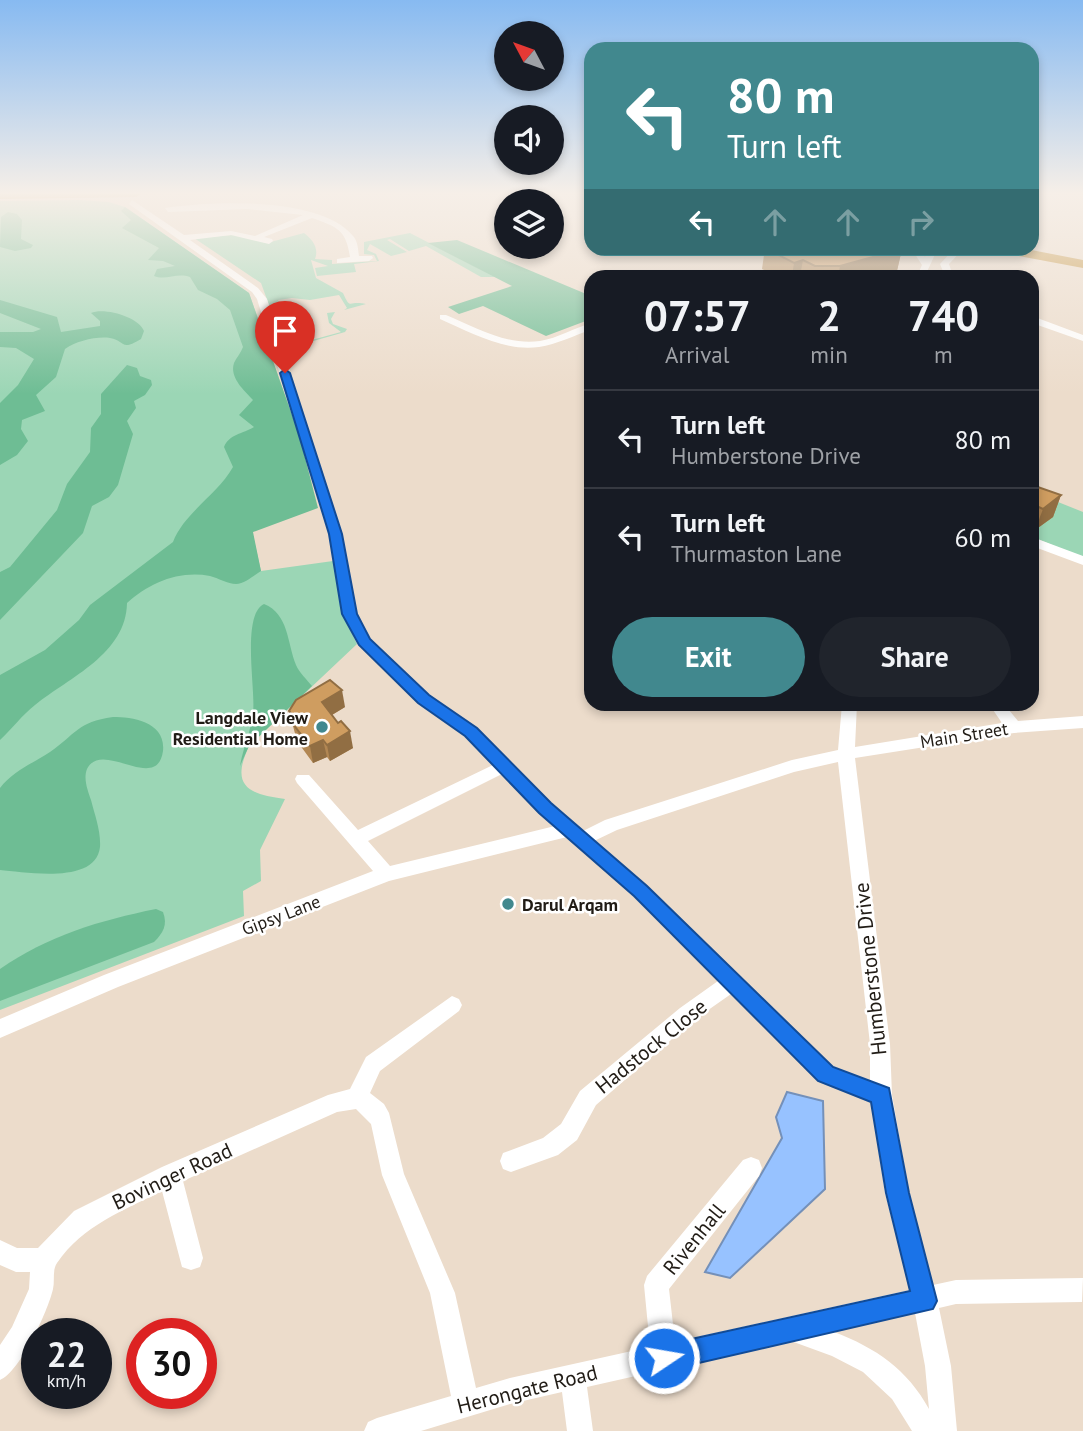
<!DOCTYPE html>
<html lang="en">
<head>
<meta charset="utf-8">
<style>
	:root { --surface:#171b24; --page:#20242c; --text:#f1f3f6; --muted:#9ea1a6; --line:#363941; --accent:#41888e }
	body { margin:0; font-family:"PT Sans",sans-serif; background:var(--page); color:var(--text); height:100vh; display:flex; flex-direction:column; font-size:26px; white-space:nowrap }
	* { box-sizing:border-box; margin:0 }
	p { font-size:23px; color:var(--muted) }
	.icon { flex:none; width:38px; height:38px; fill:none; stroke:currentColor; stroke-width:2; stroke-linecap:round; stroke-linejoin:round }
	.map { position:relative; flex:1; overflow:hidden }
	.sheet { position:absolute; left:584px; top:270px; width:455px; height:441px; display:flex; flex-direction:column; background:var(--surface); border-radius:21px; box-shadow:0 4px 10px #0003 }
	.sheet>* { flex:none }
	.top-card { position:absolute; left:584px; top:42px; width:455px; height:214px; border-radius:21px; box-shadow:0 4px 10px #0003; background:#41888e; color:#fff; overflow:hidden }
	.needle { width:46px; rotate:311deg }
	.tools { position:absolute; left:494px; top:21px; display:grid; gap:14px }
	.tools a { display:grid; place-items:center; width:70px; height:70px; border-radius:50%; background:var(--surface); box-shadow:0 4px 10px #0003; font-size:35px }
	.speed { position:absolute; left:21px; top:1318px; display:flex; gap:14px; font-size:35px; font-weight:700; text-align:center }
	.speed>* { display:grid; place-content:center; width:91px; height:91px; border-radius:50%; background:var(--surface); box-shadow:0 4px 10px #0003; line-height:1 }
	.speed small { font-size:18px; font-weight:400 }
	.speed .limit { border:10px solid #d22; background:#fff; color:#111 }
	.pin { position:absolute; display:grid; place-items:center; width:60px; height:60px; color:#fff; margin:-72px -30px; border-radius:50% 50% 50% 0; rotate:-45deg; box-shadow:0 0 7px #0007 }
	.pin .icon { rotate:45deg }
	.me { position:absolute; width:77px; margin:-38px; rotate:78deg; stroke-linejoin:round; filter:drop-shadow(0 0 5px #0008) }
	.turn { display:flex; align-items:center; gap:24px; height:147px; padding:0 28px; font-size:32px }
	.turn .icon { width:91px; height:91px; stroke-width:2.5 }
	.turn b { display:block; font-size:49px; line-height:60px }
	.lanes { display:flex; align-items:center; height:66px; padding:0 28px; background:#0003; justify-content:center; gap:35px; direction:ltr }
	.lanes .off { opacity:.35 }
	.eta { display:flex; justify-content:space-evenly; align-items:center; height:119px; text-align:center }
	.eta b { font-size:42px; font-weight:700; line-height:49px }
	.action { display:flex; gap:14px; margin-top:auto; padding:14px 28px }
	.action a { flex:1; height:80px; border-radius:42px; background:var(--accent); color:#fff; font-size:28px; font-weight:700; line-height:80px; text-align:center }
	.action a+a { background:var(--page); color:var(--text) }
	ul { padding:0; list-style:none }
	li { display:flex; align-items:center; gap:21px; height:98px; padding:0 28px; border-top:2px solid var(--line) }
	li div { flex:1 }
	li b { display:block; font-size:26px }
	li em { font-style:normal }
	.map>svg:first-child { display:block }
</style>
</head>
<body>
<div class="map">
<svg width="1083" height="1431" viewBox="0 0 1083 1431">
	<rect width="100%" height="100%" fill="#ecdccb"/>
	<g fill="#9bd6b5">
		<path d="M80,200L109,202L125,207L249,293L300,438L252,531L261,571L333,561L343,615L357,644L249,746C231,785 246,794 285,799L260,850L261,881L243,891L244,916L0,1010V201Z"/>
		<path d="M304,233C313,240 319,248 315,259L332,260V264L377,261L374,255L364,254V242L410,233L495,277H481L426,246L409,251L390,239L387,240L407,252L391,256L370,244L367,250L376,254L379,261L354,264L356,272L317,276L315,268L328,266L311,260L316,278L343,293C351,311 348,300 366,304L344,310L347,308L339,295L310,300L292,298L278,300L298,340L308,341L341,332L329,323L327,313L335,312L331,319L333,324L347,329L345,332L285,349L261,283L194,238L234,235L267,243Z"/>
		<polygon points="1033,492 1083,512 1083,558 1033,537"/>
	</g>
	<g fill="#6ebd94">
		<path d="M125,207L249,293L300,438L318,508L253,532L261,571C254,575 245,584 236,584C228,584 218,578 210,576C179,570 149,583 127,603C126,654 70,677 35,705C22,715 12,729 0,740V675L45,650L79,620L90,605L173,542C184,513 218,494 233,467L224,447C229,434 243,434 254,427L239,415L253,400C245,391 229,378 234,363C236,358 241,353 243,347L230,310L217,299L198,290L190,277C177,272 166,281 154,276L157,269L175,266L163,261L148,260L159,248L122,228L131,220L121,211Z"/>
		<polygon points="8,212 17,214 22,220 21,239 33,245 31,248 15,251 0,247 1,217"/>
		<polygon points="457,240 591,296 591,319 546,336 483,306 459,314 448,307 512,286 428,243"/>
		<path d="M0,300L57,317L61,332L100,326V321L91,313C104,307 139,317 144,331L141,339C120,352 125,340 110,338C97,336 76,341 65,349L56,377L36,395L45,411L22,420L21,429L28,441L17,455L0,465V403L18,385L34,359L16,348L0,347V332H33L41,329L0,313Z"/>
		<polygon points="127,365 137,368 140,376 151,380 152,385 145,395 134,401 136,408 127,421 133,434 118,485 109,497 92,506 83,533 0,620 0,572 10,567 57,510 67,484 90,452 91,428 101,414 101,394"/>
		<path d="M264,604C289,614 287,643 296,665C299,672 307,680 312,686L249,746L240,766C243,748 251,731 253,713C256,690 241,615 264,604Z"/>
		<path d="M113,717C133,717 166,722 163,751C157,794 102,739 87,769C83,779 88,791 91,800C95,816 101,831 100,847C96,885 25,872 0,870V788C14,770 32,764 50,752C76,734 77,722 113,717Z"/>
		<path d="M156,909L163,912C168,925 163,933 154,942L0,1001V969C47,936 101,920 156,909Z"/>
	</g>
	<polygon fill="#97c2ff" stroke="#7490b9" stroke-width="2" points="787,1092 823,1101 825,1189 730,1278 705,1272 782,1138 776,1117"/>
	<g fill="none" stroke-linecap="round" stroke-linejoin="round">
		<g fill="#fff" fill-rule="evenodd">
			<path d="M132,200L184,235L231,231L255,236L303,215L247,209L168,212L165,208C212,201 321,196 353,236C358,241 358,250 359,256H372L373,258L369,261L337,263V259L350,257C346,229 337,227 312,218L264,237L272,239L273,241L269,244L231,235L190,240L258,288L267,299L341,534L357,614L370,639L428,695L477,728L551,803L583,831L605,820L792,760L838,750L842,704H857L855,747L1002,723L989,704H1004L1018,721L1083,716V728L1014,733L855,758L890,1044L892,1095L909,1193L933,1285L956,1280L1083,1278L1082,1302L956,1304L939,1308L951,1366L957,1431H912L892,1399L863,1372L832,1356L791,1341L587,1387L593,1431H567L562,1392L510,1404L421,1431H364L368,1422L377,1418L451,1396L430,1293L382,1175L371,1124L356,1109L337,1112L183,1181L203,1258L200,1267L191,1270L182,1267L162,1191C123,1211 83,1225 57,1263C52,1270 55,1281 53,1289C48,1311 20,1372 0,1380V1345L12,1327L29,1289L30,1272H16L0,1265V1240L17,1248H38L74,1211L162,1167L328,1095L350,1089L366,1057L452,996L459,999L462,1005L459,1011L380,1071L370,1093L384,1104L389,1113L404,1174L455,1293L476,1388L510,1378L650,1347L644,1285L647,1276L743,1160L751,1157L759,1160L762,1168L759,1176L669,1289L675,1342L910,1290L885,1193L871,1101L818,1081L731,994L694,1020L596,1105L577,1140L558,1155L511,1172L503,1169L500,1161L503,1153L543,1138L561,1124L580,1091L680,1008L718,981L633,896L567,837L389,881L118,987L0,1038V1019L104,975L373,871L297,783L295,779L297,775H309L358,830L493,765L465,736L418,703L357,642L343,614L329,534L257,299L252,292L129,204ZM838,762L870,1044V1081L833,1067L647,886L594,841L617,830L794,772ZM502,774L555,826L390,866L368,841ZM915,1313L925,1366L929,1409C907,1369 876,1348 834,1332Z"/>
			<polygon points="911,248 920,248 925,257 929,248 938,248 925,276 917,276 922,265"/>
			<polygon points="955,248 964,248 949,264 953,276 945,276 940,264"/>
			<path d="M440,315H446C475,327 507,346 540,341C558,338 574,328 592,323V329C574,336 557,344 539,347C505,352 470,332 440,319Z"/>
			<polygon points="1032,316 1083,335 1083,341 1032,323"/>
			<polygon points="1032,537 1083,556 1083,565 1032,546"/>
		</g>
		<g fill="#c2923c" fill-rule="evenodd">
			<polygon points="0,193 142,193 136,197 0,199"/>
			<polygon points="991,248 1021,248 1083,260 1083,268 997,252"/>
		</g>
	</g>
	<g fill="#b28753">
		<polygon points="765,248 901,248 902,249 896,275 891,276 765,276 766,271 762,269"/>
		<polygon points="1032,485 1061,495 1053,517 1035,530 1032,529"/>
		<polygon points="345,707 332,715 353,748 330,761 327,757 313,763 297,741 289,711"/>
	</g>
	<g fill="#916e43">
		<polygon points="902,249 896,275 891,276 838,276 840,266"/>
		<polygon points="803,260 800,276 792,276 794,263"/>
		<polygon points="1061,495 1053,517 1035,530 1043,509"/>
		<polygon points="342,690 345,707 325,719 322,702"/>
		<polygon points="350,731 353,748 330,761 327,745"/>
		<polygon points="323,740 327,757 313,763 310,746"/>
	</g>
	<g fill="#cf9d60" stroke="#916e43" stroke-width="2">
		<polygon points="773,248 900,248 902,249 840,266 815,266 803,260 794,263 769,250"/>
		<polygon points="1032,485 1061,495 1043,509 1032,504"/>
		<polygon points="330,680 342,690 322,702 338,723 341,721 350,731 327,745 323,740 310,746 293,724 291,719 294,717 289,711 296,700"/>
	</g>
	<linearGradient id="sky" x2="0" y2="1"><stop stop-color="#87baf1"/><stop offset="0.49" stop-color="#f6efe8"/><stop offset="1" stop-color="#f6efe8" stop-opacity="0"/></linearGradient>
	<rect width="1083" height="394" fill="url(#sky)"/>
	<polygon fill="#1a73e8" stroke="#114b97" stroke-width="2" points="285,369 290,373 342,534 357,614 370,639 429,695 477,728 551,803 647,886 833,1067 889,1088 909,1193 937,1301 933,1309 664,1371 655,1367 651,1358 655,1348 664,1345 910,1291 886,1193 871,1102 818,1081 634,896 539,813 465,736 418,703 359,645 342,614 329,534 280,373"/>
	<g fill="#41888e" stroke="#fff" stroke-width="2.5">
		<circle cx="322" cy="727" r="7"/>
		<circle cx="508" cy="904" r="7"/>
	</g>
	<g text-anchor="middle" dominant-baseline="central" stroke-width="5" stroke-linejoin="round" paint-order="stroke">
		<g font-size="18" font-weight="bold" fill="#211c16" stroke="#fff" text-anchor="end">
			<text x="308" y="717">Langdale View<tspan x="308" dy="21">Residential Home</tspan></text>
			<text x="522" y="904" text-anchor="start">Darul Arqam</text>
		</g>
		<g font-size="18" fill="#211c16" stroke="#fff">
			<text transform="translate(964 735) rotate(-9)">Main Street</text>
			<text transform="translate(281 915) rotate(-21)">Gipsy Lane</text>
		</g>
		<g font-size="21" fill="#211c16" stroke="#fff">
			<text transform="translate(870 969) rotate(-96)">Humberstone Drive</text>
			<text transform="translate(651 1046) rotate(-39)">Hadstock Close</text>
			<text transform="translate(172 1176) rotate(-25)">Bovinger Road</text>
			<text transform="translate(694 1239) rotate(-51)">Rivenhall</text>
			<text transform="translate(527 1389) rotate(-14)">Herongate Road</text>
		</g>
	</g>
</svg>
<div class="tools">
<a><svg class="needle" viewBox="-14 -14 28 28"><path d="M0-13l5 13h-10z" fill="#e53935"/><path d="M0 13l5-13h-10z" fill="#9ea1a6"/></svg></a>
<a><svg class="icon" aria-label="sound" viewBox="0 0 24 24"><path d="M4 9h4l5-4v14l-5-4H4zM17 9q2 3 0 6"/></svg></a>
<a><svg class="icon" aria-label="layers" viewBox="0 0 24 24"><path d="M12 4l9 5-9 5-9-5zM3 14l9 5 9-5"/></svg></a>
</div>
<div class="speed"><div>22<small>km/h</small></div><div class="limit">30</div></div>
<div class="pin" style="left:285px;top:373px;background:#d93025"><svg class="icon" aria-label="arrive" viewBox="0 0 24 24"><path d="M6 21V4h12l-3 4 3 4H6"/></svg></div>
<svg class="me" style="left:664px;top:1358px" viewBox="-20 -20 40 40"><circle r="17" fill="#1a73e8" stroke="#fff" stroke-width="3"/><path d="M0-11L8 9 0 5-8 9z" fill="#fff"/></svg>
<div class="top-card">
<div class="turn"><svg class="icon" aria-label="left" viewBox="0 0 24 24"><path d="M17 20v-9H6M10 6l-5 5 5 5"/></svg><div><b>80 m</b>Turn left</div></div>
<div class="lanes"><svg class="icon" aria-label="left" viewBox="0 0 24 24"><path d="M17 20v-9H6M10 6l-5 5 5 5"/></svg><svg class="icon off" aria-label="ahead" viewBox="0 0 24 24"><path d="M12 20V5M6 11l6-6 6 6"/></svg><svg class="icon off" aria-label="ahead" viewBox="0 0 24 24"><path d="M12 20V5M6 11l6-6 6 6"/></svg><svg class="icon off" aria-label="right" viewBox="0 0 24 24"><path d="M7 20v-9h11M14 6l5 5-5 5"/></svg></div>
</div>
<section class="sheet">
<div class="eta">
<div><b>07:57</b><p>Arrival</p></div>
<div><b>2</b><p>min</p></div>
<div><b>740</b><p>m</p></div>
</div>
<ul>
<li><svg class="icon" aria-label="left" viewBox="0 0 24 24"><path d="M17 20v-9H6M10 6l-5 5 5 5"/></svg><div><b>Turn left</b><p>Humberstone Drive</p></div><em>80 m</em></li>
<li><svg class="icon" aria-label="left" viewBox="0 0 24 24"><path d="M17 20v-9H6M10 6l-5 5 5 5"/></svg><div><b>Turn left</b><p>Thurmaston Lane</p></div><em>60 m</em></li>
</ul>
<div class="action"><a>Exit</a><a>Share</a></div>
</section>
</div>
</body>
</html>
